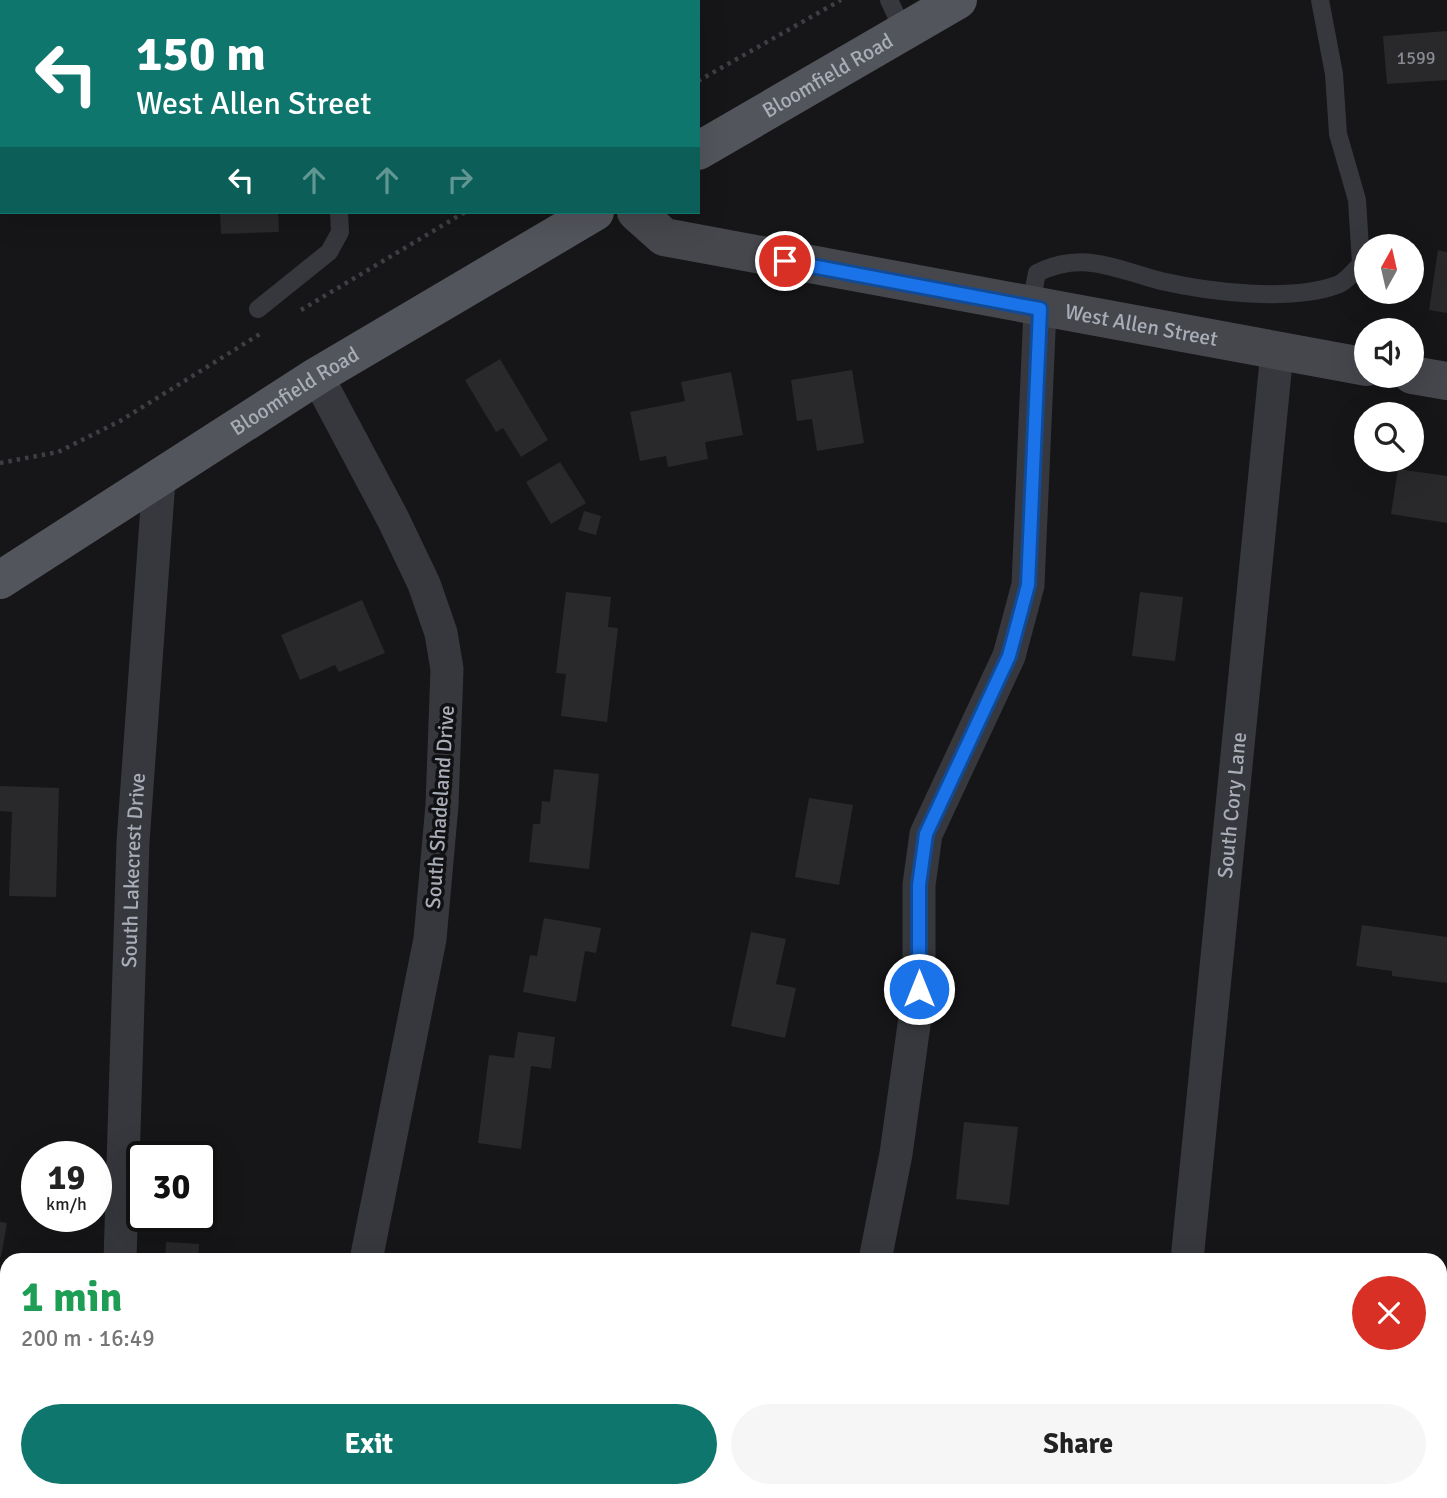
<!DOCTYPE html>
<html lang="en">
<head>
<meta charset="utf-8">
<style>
	:root { --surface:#fff; --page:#f6f6f6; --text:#222; --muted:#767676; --accent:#0f766e }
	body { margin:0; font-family:Signika,sans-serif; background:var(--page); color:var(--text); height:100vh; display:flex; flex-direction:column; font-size:26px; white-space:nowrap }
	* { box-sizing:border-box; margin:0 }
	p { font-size:23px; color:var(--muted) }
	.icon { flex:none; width:38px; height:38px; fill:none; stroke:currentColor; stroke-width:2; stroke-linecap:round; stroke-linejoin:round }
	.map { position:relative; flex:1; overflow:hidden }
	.panel { position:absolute; left:0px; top:1253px; width:1447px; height:245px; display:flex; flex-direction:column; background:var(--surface); border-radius:21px 21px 0 0; box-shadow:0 7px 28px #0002 }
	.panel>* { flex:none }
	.guide { position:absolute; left:0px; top:0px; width:700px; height:214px; box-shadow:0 7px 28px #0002; background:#0f766e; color:#fff; overflow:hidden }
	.needle { width:46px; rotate:8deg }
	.controls { position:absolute; left:1354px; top:234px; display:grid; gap:14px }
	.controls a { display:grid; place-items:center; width:70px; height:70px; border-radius:50%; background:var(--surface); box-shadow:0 7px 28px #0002; font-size:35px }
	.speed { position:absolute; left:21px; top:1141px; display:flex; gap:14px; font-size:35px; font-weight:700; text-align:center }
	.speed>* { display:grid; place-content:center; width:91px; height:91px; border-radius:50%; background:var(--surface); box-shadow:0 7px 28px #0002; line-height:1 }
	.speed small { font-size:18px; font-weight:400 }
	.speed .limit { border:4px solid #111; border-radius:10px; background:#fff; color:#111 }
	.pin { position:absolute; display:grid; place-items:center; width:60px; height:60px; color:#fff; margin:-30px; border:4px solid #fff; border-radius:50%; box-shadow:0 2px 7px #0007 }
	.me { position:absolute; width:77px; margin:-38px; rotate:0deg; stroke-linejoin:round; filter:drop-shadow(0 0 5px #0008) }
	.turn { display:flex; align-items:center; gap:24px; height:147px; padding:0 21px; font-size:32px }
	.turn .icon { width:91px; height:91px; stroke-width:2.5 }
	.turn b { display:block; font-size:49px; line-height:60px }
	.lanes { display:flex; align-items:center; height:66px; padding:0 21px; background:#0003; justify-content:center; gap:35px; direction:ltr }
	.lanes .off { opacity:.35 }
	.round { display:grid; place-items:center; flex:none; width:74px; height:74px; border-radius:37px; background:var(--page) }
	.overview { display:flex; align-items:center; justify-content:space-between; height:119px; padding:0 21px }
	h1 { font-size:42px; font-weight:700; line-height:52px; color:#1e9e55 }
	.action { display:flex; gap:14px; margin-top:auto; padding:14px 21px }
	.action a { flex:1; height:80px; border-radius:42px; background:var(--accent); color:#fff; font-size:28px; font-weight:700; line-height:80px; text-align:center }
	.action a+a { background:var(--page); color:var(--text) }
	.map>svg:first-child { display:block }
</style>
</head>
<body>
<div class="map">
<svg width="1447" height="1498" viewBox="0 0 1447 1498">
	<rect width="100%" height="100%" fill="#161618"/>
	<g fill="#29292c">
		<polygon points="1447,31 1447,80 1387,84 1383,36"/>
		<polygon points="220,212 278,212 279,232 221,234"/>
		<polygon points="1438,250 1447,252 1447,313 1429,310"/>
		<polygon points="500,359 548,440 521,457 503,428 496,432 465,380"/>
		<polygon points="852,370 864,443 817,451 812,419 797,421 791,380"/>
		<polygon points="731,372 743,435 705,442 708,459 668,467 666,456 640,461 630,412 685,401 681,382"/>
		<polygon points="560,462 586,503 551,524 526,482"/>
		<polygon points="1398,469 1447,476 1447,523 1391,514"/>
		<polygon points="584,511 601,516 596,535 578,530"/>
		<polygon points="566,592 611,597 608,627 618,628 607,722 561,716 566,674 556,673"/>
		<polygon points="1140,592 1183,597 1175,661 1132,656"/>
		<polygon points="362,600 385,653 339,672 335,665 300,680 281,635"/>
		<polygon points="554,769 599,774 589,869 529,862 533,824 540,824 542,801 550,802"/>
		<polygon points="0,786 59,788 56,897 9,896 12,812 0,811"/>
		<polygon points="809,798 853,805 839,885 795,877"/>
		<polygon points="544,918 601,928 596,953 585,951 576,1002 523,992 530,955 537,956"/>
		<polygon points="1362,925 1447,937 1447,983 1392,976 1392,971 1356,966"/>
		<polygon points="751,932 786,939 776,984 796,988 785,1038 731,1026"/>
		<polygon points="518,1032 555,1037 551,1069 531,1066 521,1149 478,1143 489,1055 514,1058"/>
		<polygon points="964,1122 1018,1127 1009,1205 956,1199"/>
		<polygon points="0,1222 7,1223 1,1257 0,1257"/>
		<polygon points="166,1242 199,1244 198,1260 165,1260"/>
		<polygon points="71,1491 231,1491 230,1498 70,1498"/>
	</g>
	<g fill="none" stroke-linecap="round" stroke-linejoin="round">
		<g stroke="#3d3f44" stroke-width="4.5" stroke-dasharray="3.5 5" stroke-linecap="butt">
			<polyline points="482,0 483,2"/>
			<polyline points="698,81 841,0"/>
			<polyline points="301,310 465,212"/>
			<polyline points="0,463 58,452 120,421 260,334"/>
		</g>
		<g stroke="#37383d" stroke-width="18">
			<polyline points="889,0 903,30"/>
			<polyline points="688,2 689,0"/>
			<polyline points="258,309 329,252 340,232 339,212"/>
			<path d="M1040,309L1034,288L1037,273C1083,250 1115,269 1161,281C1209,292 1290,302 1337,285C1346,282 1354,271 1361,264L1357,200L1338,134L1334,74L1320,0"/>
			<polyline points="0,1423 2,1413"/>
			<polyline points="311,1498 312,1491"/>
		</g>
		<g stroke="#37383d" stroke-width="33">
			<polyline points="317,376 393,519 424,584 441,633 447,669 442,805 430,939 366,1260"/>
			<path id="s1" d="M120,1260L133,842L159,479"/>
			<polyline points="875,1260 896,1154 919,989 919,885 926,834 1009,656 1028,585 1040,309"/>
			<path id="s2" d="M1187,1260L1277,352"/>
			<polyline points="774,1491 817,1498"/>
			<polyline points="1166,1498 1167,1491"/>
		</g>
		<g stroke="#45474d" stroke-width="38">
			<path id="s3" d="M636,212L664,237L1367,367"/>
			<polyline points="1412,375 1447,381"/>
		</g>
		<g stroke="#53555c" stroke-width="38">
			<path id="s4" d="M698,151L958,0"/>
			<path id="s5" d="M0,580L317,376L595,212"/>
		</g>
	</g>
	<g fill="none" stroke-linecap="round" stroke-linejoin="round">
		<defs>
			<polyline id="route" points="785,261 1040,309 1028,585 1009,656 926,834 919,885 919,989"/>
		</defs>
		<use href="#route" stroke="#114b97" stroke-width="18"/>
		<use href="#route" stroke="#1a73e8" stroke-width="12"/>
	</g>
	<g text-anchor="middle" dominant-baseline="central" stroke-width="7" stroke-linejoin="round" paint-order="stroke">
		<g font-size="18" fill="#888b94">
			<text x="1416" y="58">1599</text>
		</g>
		<g font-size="21" fill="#a8adb8" stroke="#111113">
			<text stroke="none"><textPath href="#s4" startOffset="150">Bloomfield Road</textPath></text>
			<text stroke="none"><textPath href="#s3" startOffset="523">West Allen Street</textPath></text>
			<text stroke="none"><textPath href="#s5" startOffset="350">Bloomfield Road</textPath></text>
			<text stroke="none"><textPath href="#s2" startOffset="457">South Cory Lane</textPath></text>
			<text transform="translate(440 807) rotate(-86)">South Shadeland Drive</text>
			<text stroke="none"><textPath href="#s1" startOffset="390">South Lakecrest Drive</textPath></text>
		</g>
	</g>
</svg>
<div class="controls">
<a><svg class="needle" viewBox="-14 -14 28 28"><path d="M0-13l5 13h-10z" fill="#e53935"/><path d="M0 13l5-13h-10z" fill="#767676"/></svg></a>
<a><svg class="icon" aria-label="sound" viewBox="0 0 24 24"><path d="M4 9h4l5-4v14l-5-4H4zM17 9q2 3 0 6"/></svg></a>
<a><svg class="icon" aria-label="search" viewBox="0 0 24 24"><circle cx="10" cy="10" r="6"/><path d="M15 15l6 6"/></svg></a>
</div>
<div class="speed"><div>19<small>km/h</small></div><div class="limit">30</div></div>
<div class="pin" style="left:785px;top:261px;background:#d93025"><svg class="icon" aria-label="arrive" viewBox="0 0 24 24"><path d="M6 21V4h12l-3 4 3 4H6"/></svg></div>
<svg class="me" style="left:919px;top:989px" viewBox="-20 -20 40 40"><circle r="17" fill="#1a73e8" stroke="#fff" stroke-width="3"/><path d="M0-11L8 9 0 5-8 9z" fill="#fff"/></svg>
<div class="guide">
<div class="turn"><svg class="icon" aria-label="left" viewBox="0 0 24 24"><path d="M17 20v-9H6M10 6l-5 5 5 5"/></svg><div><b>150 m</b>West Allen Street</div></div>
<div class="lanes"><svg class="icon" aria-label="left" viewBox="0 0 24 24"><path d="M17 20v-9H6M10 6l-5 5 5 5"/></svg><svg class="icon off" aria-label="ahead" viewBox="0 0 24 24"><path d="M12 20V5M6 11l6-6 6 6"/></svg><svg class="icon off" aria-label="ahead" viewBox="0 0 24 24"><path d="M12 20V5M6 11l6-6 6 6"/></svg><svg class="icon off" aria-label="right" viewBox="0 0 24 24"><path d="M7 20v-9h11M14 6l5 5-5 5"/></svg></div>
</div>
<section class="panel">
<div class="overview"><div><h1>1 min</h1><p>200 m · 16:49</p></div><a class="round" style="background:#d93025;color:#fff"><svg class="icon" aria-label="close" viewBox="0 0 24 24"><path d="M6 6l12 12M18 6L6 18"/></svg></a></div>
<div class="action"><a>Exit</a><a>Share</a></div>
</section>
</div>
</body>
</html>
